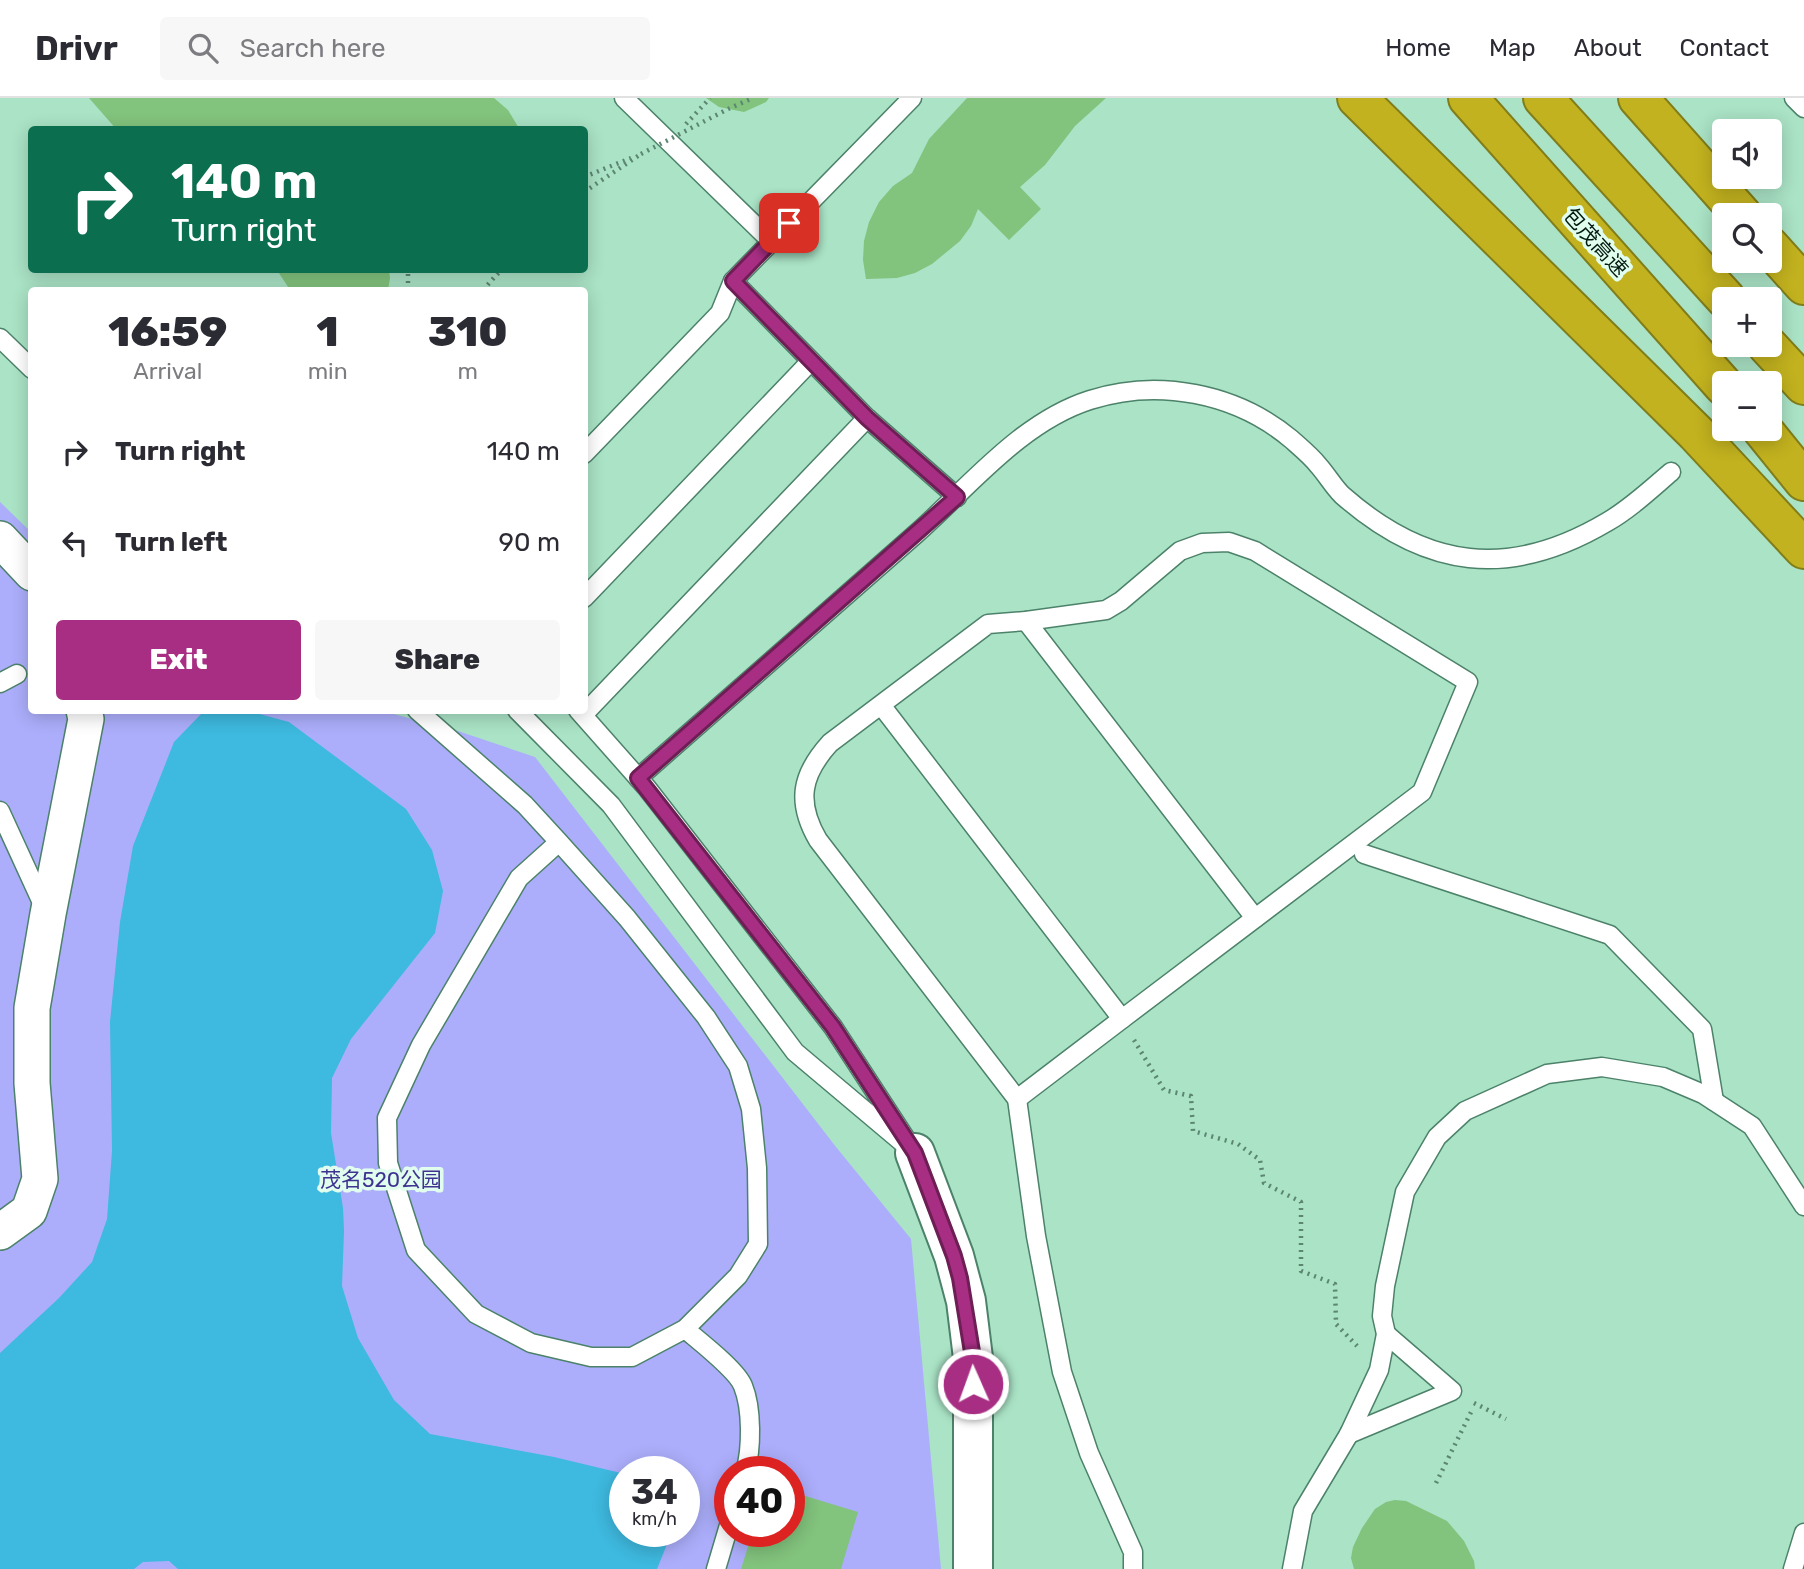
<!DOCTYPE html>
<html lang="en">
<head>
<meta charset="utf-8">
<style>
	:root { --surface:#fff; --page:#f7f7f7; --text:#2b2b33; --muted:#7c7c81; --line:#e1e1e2; --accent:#a82e83 }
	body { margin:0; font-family:Rubik,"Noto Sans SC",sans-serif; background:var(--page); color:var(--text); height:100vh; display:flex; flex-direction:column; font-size:26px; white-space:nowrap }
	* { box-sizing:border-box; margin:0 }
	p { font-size:23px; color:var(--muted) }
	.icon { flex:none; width:38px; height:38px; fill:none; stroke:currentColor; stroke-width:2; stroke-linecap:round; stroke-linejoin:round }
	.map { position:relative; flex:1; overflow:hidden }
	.side { position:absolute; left:28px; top:189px; width:560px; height:427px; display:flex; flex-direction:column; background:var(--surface); border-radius:7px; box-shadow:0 4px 18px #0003 }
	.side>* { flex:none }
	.guide { position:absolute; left:28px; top:28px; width:560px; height:147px; border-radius:7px; box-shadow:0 4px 18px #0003; background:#0b6e4f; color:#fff; overflow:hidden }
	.tools { position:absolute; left:1712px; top:21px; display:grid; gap:14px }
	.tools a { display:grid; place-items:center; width:70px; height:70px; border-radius:7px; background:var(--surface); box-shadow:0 4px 18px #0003; font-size:35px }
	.speed { position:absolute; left:609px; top:1358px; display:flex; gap:14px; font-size:35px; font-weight:700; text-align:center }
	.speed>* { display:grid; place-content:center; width:91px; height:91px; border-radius:50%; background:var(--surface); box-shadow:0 4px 18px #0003; line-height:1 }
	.speed small { font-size:18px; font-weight:400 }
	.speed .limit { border:10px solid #d22; background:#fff; color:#111 }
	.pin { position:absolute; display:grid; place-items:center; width:60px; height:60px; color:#fff; margin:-30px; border-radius:14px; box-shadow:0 4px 10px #0006 }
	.me { position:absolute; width:77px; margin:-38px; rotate:358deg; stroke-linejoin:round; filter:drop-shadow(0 0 5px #0008) }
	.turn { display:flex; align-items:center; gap:24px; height:147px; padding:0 28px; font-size:32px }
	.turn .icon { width:91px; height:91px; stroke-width:2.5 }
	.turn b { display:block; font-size:49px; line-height:60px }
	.eta { display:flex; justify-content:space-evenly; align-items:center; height:119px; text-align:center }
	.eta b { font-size:42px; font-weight:800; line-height:49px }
	.button { display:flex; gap:14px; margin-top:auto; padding:14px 28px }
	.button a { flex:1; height:80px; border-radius:7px; background:var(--accent); color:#fff; font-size:28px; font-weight:800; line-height:80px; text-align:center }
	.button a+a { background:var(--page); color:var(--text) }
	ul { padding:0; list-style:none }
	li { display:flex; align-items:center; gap:21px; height:91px; padding:0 28px }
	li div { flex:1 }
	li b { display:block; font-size:26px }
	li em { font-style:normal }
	header { display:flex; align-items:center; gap:42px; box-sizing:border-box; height:98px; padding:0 35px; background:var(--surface); border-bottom:2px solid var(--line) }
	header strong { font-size:33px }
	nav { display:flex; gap:38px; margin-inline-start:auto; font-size:24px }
	.search { width:490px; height:63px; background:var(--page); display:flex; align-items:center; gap:18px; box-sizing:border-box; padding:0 24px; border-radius:7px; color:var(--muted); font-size:26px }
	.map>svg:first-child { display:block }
</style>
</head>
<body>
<header>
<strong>Drivr</strong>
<div class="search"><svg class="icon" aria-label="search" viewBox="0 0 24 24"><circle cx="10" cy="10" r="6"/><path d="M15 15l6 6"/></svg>Search here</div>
<nav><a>Home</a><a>Map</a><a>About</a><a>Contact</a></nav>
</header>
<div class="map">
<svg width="1804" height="1471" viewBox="0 0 1804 1471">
	<rect width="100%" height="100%" fill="#aae3c6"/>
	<path fill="#acaefb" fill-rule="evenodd" d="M0,404L31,434L32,612L382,613L458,633L535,659L836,1049L911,1141L941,1471H0ZM625,1374H684V1433H625ZM730,1374H789V1433H730Z"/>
	<polygon fill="#3eb9df" points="204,613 248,613 289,624 406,711 432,752 443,793 435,835 351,941 332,980 331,1035 343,1110 344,1133 342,1188 358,1240 394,1302 430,1336 554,1359 625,1376 625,1433 669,1433 670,1439 657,1471 178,1471 169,1463 143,1464 134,1471 0,1471 0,1255 59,1200 92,1164 107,1121 112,1053 110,924 120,824 133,748 174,644"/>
	<g fill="#82c37d">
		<polygon points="89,0 494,0 508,12 520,32 117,32"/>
		<polygon points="706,0 769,0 766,4 744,14 719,9"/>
		<polygon points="967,0 1106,0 1075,28 1045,67 1020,89 1041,111 1009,142 978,111 971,128 960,143 932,166 915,175 897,180 866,181 863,162 864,143 869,124 879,104 893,88 912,75 929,41"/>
		<polygon points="277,172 389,172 390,180 388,192 290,192"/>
		<polygon points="789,1393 858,1414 841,1471 741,1471 753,1433 789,1433"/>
		<polygon points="1395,1402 1406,1403 1447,1423 1464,1443 1474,1463 1475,1471 1354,1471 1351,1460 1353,1449 1362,1430 1375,1411 1386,1404"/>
	</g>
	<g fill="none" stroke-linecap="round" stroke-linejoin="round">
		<defs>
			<g id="lane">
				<polyline points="624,0 771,143"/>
				<polyline points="1794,0 1804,10"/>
				<polyline points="733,183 867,320 957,399"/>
				<polyline points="0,240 32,271"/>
				<polyline points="584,356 720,215 733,183 912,0"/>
				<polyline points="584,500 811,263"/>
				<polyline points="1026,523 1255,820"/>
				<polyline points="0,585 17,576"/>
				<path d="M881,607L1122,921L1422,694L1468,584L1255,453L1229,444L1202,445L1180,453L1121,503L1106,512L1026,523L988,526L830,645C801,677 796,704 818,742L1017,1001L1036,1138L1062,1274L1089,1355L1133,1454V1471"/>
				<polyline points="417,612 525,707 559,744 627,820 706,919 738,968 751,1011 757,1070 758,1146 738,1178 685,1231 632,1259 591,1259 531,1245 476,1216 416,1152 388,1065 387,1020 421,947 519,780 559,744"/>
				<polyline points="517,612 611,707 795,954 915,1055 833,929 647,690 578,612"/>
				<polyline points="583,617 867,320"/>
				<path d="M638,680C731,599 824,517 917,435C970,388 1021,324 1090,302C1158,280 1236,295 1291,341C1300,349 1311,358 1318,367C1327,377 1333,388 1342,397C1426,471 1509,482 1607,424C1630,411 1651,391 1671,374"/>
				<polyline points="0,713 44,809"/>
				<polyline points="1364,756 1610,837 1702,931 1714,1003"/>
				<polyline points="1017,1001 1122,921"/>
				<path d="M685,1231C699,1243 737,1272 743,1288C752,1310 752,1351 745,1374"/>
				<polyline points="1349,1336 1452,1293 1386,1236"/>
				<polyline points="716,1471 730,1424"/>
				<polyline points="1292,1471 1303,1413 1349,1336 1379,1272 1386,1236 1382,1218 1385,1188 1405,1094 1437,1039 1465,1013 1547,976 1602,969 1663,979 1703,996 1752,1028 1804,1108"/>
				<polyline points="1793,1471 1804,1435"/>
			</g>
			<g id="street">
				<polyline points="0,441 32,475"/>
				<polyline points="0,1134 29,1113 40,1081 32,985 32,910 48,816 86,621 84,612"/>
			</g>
			<polyline id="secondary" points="915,1055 954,1158 966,1203 973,1260 973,1471"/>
			<g id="highway">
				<polyline points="1357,0 1696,335 1804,451"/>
				<polyline points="1468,0 1724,288"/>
				<polyline points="1543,0 1726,201"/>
				<polyline points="1638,0 1742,117"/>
				<polyline points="1769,148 1804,187"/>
				<polyline points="1767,247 1804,287"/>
				<polyline points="1762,331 1804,383"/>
			</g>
		</defs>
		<use href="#lane" stroke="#4c8269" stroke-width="21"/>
		<use href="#street" stroke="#4c8269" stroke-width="38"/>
		<use href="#secondary" stroke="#4c8269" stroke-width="42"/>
		<use href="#highway" stroke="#807d1a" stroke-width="42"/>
		<g stroke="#5d8672" stroke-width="4.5" stroke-dasharray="2 5" stroke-linecap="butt">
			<polyline points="728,11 753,0"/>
			<polyline points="686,26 710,0"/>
			<polyline points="584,79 631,60"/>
			<polyline points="584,94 641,56"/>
			<polyline points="408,192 408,172"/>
			<polyline points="483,192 501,172"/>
			<polyline points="1134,942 1164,992 1191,998 1193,1033 1238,1046 1260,1062 1264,1085 1301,1104 1301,1173 1335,1186 1336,1226 1357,1248"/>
			<polyline points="1474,1305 1506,1321"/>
			<polyline points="1436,1385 1473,1310"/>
		</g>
		<use href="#lane" stroke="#fff" stroke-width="18"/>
		<use href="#street" stroke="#fff" stroke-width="35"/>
		<use href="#secondary" stroke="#fff" stroke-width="38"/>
		<use href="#highway" stroke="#c2b21f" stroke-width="38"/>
		<polyline stroke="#5d8672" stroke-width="4.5" stroke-dasharray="2 5" stroke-linecap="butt" points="641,56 728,11"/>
	</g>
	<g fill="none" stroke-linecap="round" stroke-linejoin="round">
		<defs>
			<polyline id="route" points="789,125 733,183 867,320 957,399 638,680 833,929 915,1055 954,1158 960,1180 973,1260 973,1286"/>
		</defs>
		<use href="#route" stroke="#6d1e55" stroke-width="18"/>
		<use href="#route" stroke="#a82e83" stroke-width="12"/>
	</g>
	<g text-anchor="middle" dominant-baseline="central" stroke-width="7" stroke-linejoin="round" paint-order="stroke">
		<g font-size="21" fill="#041a10" stroke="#e1fdee">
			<text transform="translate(1596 144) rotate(48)">包茂高速</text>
		</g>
		<g font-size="21" fill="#3e3391" stroke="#e1fdee">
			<text x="381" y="1081">茂名520公园</text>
		</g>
	</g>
</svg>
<div class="tools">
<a><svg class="icon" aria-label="sound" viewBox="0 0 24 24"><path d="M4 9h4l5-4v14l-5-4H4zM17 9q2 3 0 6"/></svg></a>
<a><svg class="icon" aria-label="search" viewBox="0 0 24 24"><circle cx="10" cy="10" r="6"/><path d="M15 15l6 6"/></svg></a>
<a>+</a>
<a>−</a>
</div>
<div class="speed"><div>34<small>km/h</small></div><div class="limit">40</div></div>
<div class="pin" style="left:789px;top:125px;background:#d93025"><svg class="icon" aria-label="arrive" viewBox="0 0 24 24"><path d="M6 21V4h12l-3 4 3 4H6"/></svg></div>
<svg class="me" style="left:973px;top:1286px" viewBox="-20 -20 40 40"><circle r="17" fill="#a82e83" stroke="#fff" stroke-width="3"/><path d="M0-11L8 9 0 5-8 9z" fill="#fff"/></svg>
<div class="guide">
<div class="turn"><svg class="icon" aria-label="right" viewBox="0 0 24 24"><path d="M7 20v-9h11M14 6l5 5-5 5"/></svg><div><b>140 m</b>Turn right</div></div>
</div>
<section class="side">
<div class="eta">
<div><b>16:59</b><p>Arrival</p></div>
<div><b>1</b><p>min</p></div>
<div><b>310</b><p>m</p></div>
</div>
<ul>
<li><svg class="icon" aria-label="right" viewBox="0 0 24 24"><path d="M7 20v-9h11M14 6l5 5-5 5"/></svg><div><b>Turn right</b></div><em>140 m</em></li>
<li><svg class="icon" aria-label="left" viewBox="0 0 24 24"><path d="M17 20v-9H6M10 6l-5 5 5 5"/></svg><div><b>Turn left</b></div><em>90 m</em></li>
</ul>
<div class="button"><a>Exit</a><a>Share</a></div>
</section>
</div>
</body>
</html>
